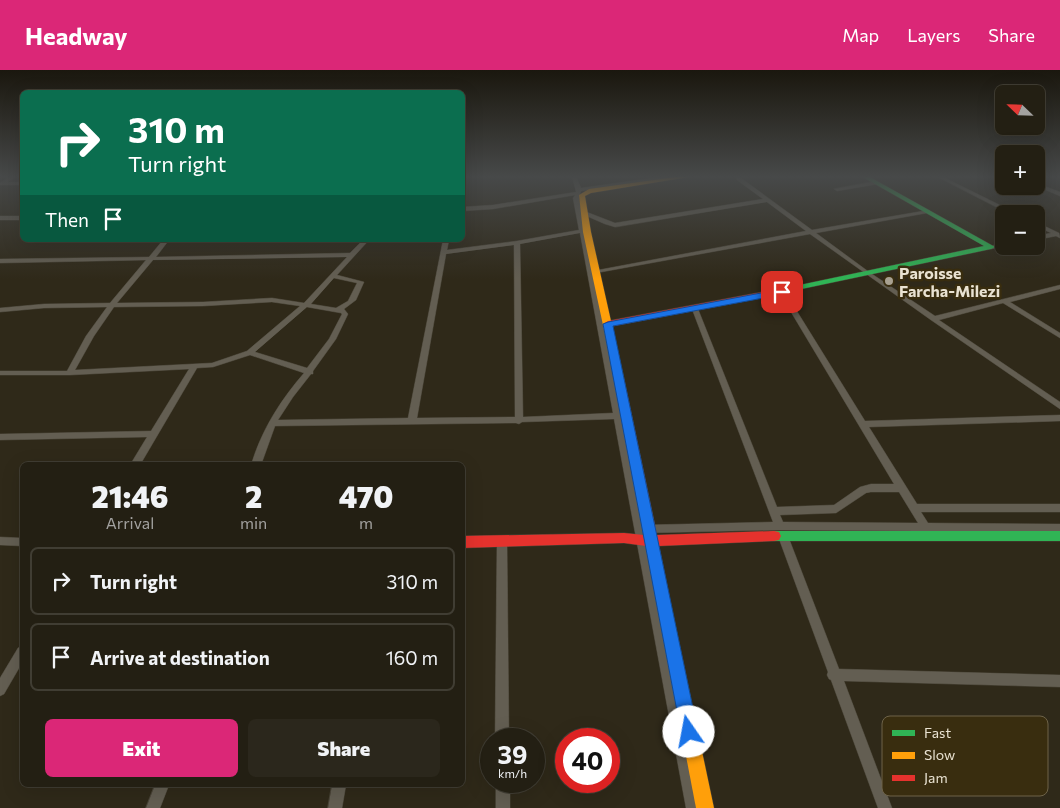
<!DOCTYPE html>
<html lang="en">
<head>
<meta charset="utf-8">
<style>
	:root { --surface:#231f13; --page:#2b271c; --text:#f1f3f6; --muted:#a3a2a0; --line:#403d33; --accent:#db2777 }
	body { margin:0; font-family:Commissioner,sans-serif; background:var(--page); color:var(--text); height:100vh; display:flex; flex-direction:column; font-size:19px; white-space:nowrap }
	* { box-sizing:border-box; margin:0 }
	p { font-size:16px; color:var(--muted) }
	.icon { flex:none; width:28px; height:28px; fill:none; stroke:currentColor; stroke-width:2; stroke-linecap:round; stroke-linejoin:round }
	.map { position:relative; flex:1; overflow:hidden }
	.sheet { position:absolute; left:20px; top:392px; width:445px; height:325px; display:flex; flex-direction:column; background:var(--surface); border-radius:8px; box-shadow:0 5px 20px #0002,0 0 0 1px var(--line) }
	.sheet>* { flex:none }
	.hud { position:absolute; left:20px; top:20px; width:445px; height:152px; border-radius:8px; box-shadow:0 5px 20px #0002,0 0 0 1px var(--line); background:#0b6e4f; color:#fff; overflow:hidden }
	.needle { width:32px; rotate:293deg }
	.controls { position:absolute; left:995px; top:15px; display:grid; gap:10px }
	.controls a { display:grid; place-items:center; width:50px; height:50px; border-radius:8px; background:var(--surface); box-shadow:0 5px 20px #0002,0 0 0 1px var(--line); font-size:25px }
	.speed { position:absolute; left:480px; top:658px; display:flex; gap:10px; font-size:25px; font-weight:700; text-align:center }
	.speed>* { display:grid; place-content:center; width:65px; height:65px; border-radius:50%; background:var(--surface); box-shadow:0 5px 20px #0002,0 0 0 1px var(--line); line-height:1 }
	.speed small { font-size:12px; font-weight:400 }
	.speed .limit { border:8px solid #d22; background:#fff; color:#111 }
	.pin { position:absolute; display:grid; place-items:center; width:42px; height:42px; color:#fff; margin:-21px; border-radius:10px; box-shadow:0 2px 8px #0006 }
	.me { position:absolute; width:55px; margin:-28px; rotate:348deg; stroke-linejoin:round; filter:drop-shadow(0 0 4px #0008) }
	.turn { display:flex; align-items:center; gap:18px; height:105px; padding:0 25px; font-size:22px }
	.turn .icon { width:65px; height:65px; stroke-width:2.5 }
	.turn b { display:block; font-size:35px; line-height:42px }
	.then { display:flex; align-items:center; height:48px; padding:0 25px; background:#0003; gap:10px; font-size:19px }
	.eta { display:flex; justify-content:space-evenly; align-items:center; height:85px; text-align:center }
	.eta b { font-size:30px; font-weight:800; line-height:35px }
	.button { display:flex; gap:10px; margin-top:auto; padding:10px 25px }
	.button a { flex:1; height:58px; border-radius:8px; background:var(--accent); color:#fff; font-size:20px; font-weight:800; line-height:58px; text-align:center }
	.button a+a { background:var(--page); color:var(--text) }
	ul { padding:0; list-style:none }
	li { display:flex; align-items:center; gap:15px; height:68px; margin:0 10px 8px; padding:0 15px; border:2px solid var(--line); border-radius:8px }
	li div { flex:1 }
	li b { display:block; font-size:19px }
	li em { font-style:normal }
	header { display:flex; align-items:center; gap:30px; box-sizing:border-box; height:70px; padding:0 25px; background:var(--accent); color:#fff }
	header strong { font-size:24px }
	nav { display:flex; gap:28px; margin-inline-start:auto; font-size:18px }
	.map>svg:first-child { display:block }
</style>
</head>
<body>
<header>
<strong>Headway</strong>
<nav><a>Map</a><a>Layers</a><a>Share</a></nav>
</header>
<div class="map">
<svg width="1060" height="738" viewBox="0 0 1060 738">
	<rect width="100%" height="100%" fill="#2f2919"/>
	<g fill="none" stroke-linecap="round" stroke-linejoin="round">
		<defs>
			<g id="street">
				<polygon points="11,106 16,106 8,112 22,112 22,115 0,115 0,113"/>
				<path d="M572,106H576L581,118L666,106H675L673,107L581,121L579,128L582,143L584,141L615,153L763,129L737,110L736,106H740L741,108L812,160L929,140L930,141L927,143L816,163L869,202L935,246L1060,215V219L1010,232L1060,263V268L1003,233L939,250L1060,332V339L931,250L810,164L596,203L593,202L644,455L773,452L692,239L693,238L695,237L698,239L777,437L834,435L860,417L871,414H894L779,222L780,221L782,220L785,222L865,351L1060,345V351L869,357L917,434H1060V442H921L928,453L1060,454V462L780,460L645,463L700,738H686L614,349L522,352L519,354L516,353L275,356L261,395H251C262,359 280,331 304,303L250,285L213,297L197,298L140,395H130L147,367L0,370V364L151,361L189,299L70,305H0V301H67L86,266L107,237L44,238L0,242V238L44,234L110,233L146,190L0,193V189L149,187L163,170H169L156,187L350,183L363,170H369L337,205L364,212L356,230L344,239L348,244L336,269L313,301V304H311L293,327L278,350L408,348L443,170H449L447,180L517,171L579,160L573,128L575,125L493,139L462,141V137L493,135L576,122ZM767,132L806,161L593,201L582,144L605,154L615,157ZM580,163L613,343L523,347L520,174ZM514,175L515,347L417,348L446,184ZM347,187L304,233L272,228L203,232L117,233L153,190ZM334,208L357,213L348,231L336,238L311,234ZM272,232L300,236L247,281L212,293L75,300L94,266L114,237L203,236ZM307,237L341,243L342,244L329,269L307,298L255,282ZM871,422H899L918,453L783,452L780,445L836,443L866,423Z"/>
				<polygon points="936,106 941,106 1018,144 1010,144"/>
				<polygon points="876,111 878,112 878,114 837,121 834,119"/>
				<polygon points="1036,113 1060,122 1060,126 1036,116"/>
				<rect x="0" y="146" width="22" height="4"/>
				<polygon points="1036,152 1059,163 1060,168 1056,166 1036,170 1036,166 1051,163 1036,156"/>
				<polygon points="1004,173 1004,176 1006,176 991,179 988,177"/>
				<polygon points="783,462 787,463 788,466 839,599 1060,605 1060,617 844,611 892,738 878,738 831,610 829,609 827,605 828,602 778,466 779,463"/>
				<polygon points="0,467 22,468 22,476 0,475"/>
				<polygon points="502,467 506,468 507,471 509,669 495,669 497,471 498,468"/>
				<polygon points="22,576 22,593 4,624 0,626 0,608 18,578"/>
				<rect x="496" y="711" width="14" height="27"/>
				<polygon points="155,715 169,715 160,738 146,738"/>
				<polygon points="332,715 346,715 342,738 328,738"/>
			</g>
			<g id="fast">
				<polygon points="861,106 868,106 995,177 991,179 792,221 791,219 795,216 984,176"/>
				<polygon points="774,461 1060,461 1060,471 774,471 769,470 767,466 769,462"/>
			</g>
			<g id="slow">
				<polygon points="682,106 695,106 591,123 585,126 591,162 624,309 619,312 615,311 583,162 579,125 589,119"/>
				<polygon points="664,528 669,530 671,535 714,738 696,738 657,535 659,530"/>
			</g>
			<g id="jam">
				<polygon points="795,216 799,219 798,221 608,257 603,254 608,251"/>
				<polygon points="619,306 624,309 657,465 774,461 779,462 781,466 779,470 774,471 659,476 671,535 669,540 664,542 659,540 657,535 646,476 624,473 462,478 462,466 624,463 644,465 614,309"/>
			</g>
		</defs>
		<use href="#street" stroke="#494437" stroke-width="1"/>
		<use href="#fast" stroke="#494437" stroke-width="1"/>
		<use href="#slow" stroke="#494437" stroke-width="1"/>
		<use href="#jam" stroke="#494437" stroke-width="1"/>
		<use href="#street" fill="#635e52" fill-rule="evenodd"/>
		<use href="#fast" fill="#30b455" fill-rule="evenodd"/>
		<use href="#slow" fill="#ff9f0a" fill-rule="evenodd"/>
		<use href="#jam" fill="#e5322d" fill-rule="evenodd"/>
	</g>
	<linearGradient id="sky" x2="0" y2="1"><stop stop-color="#1a170e"/><stop offset="0.51" stop-color="#474949"/><stop offset="1" stop-color="#474949" stop-opacity="0"/></linearGradient>
	<rect width="1060" height="209" fill="url(#sky)"/>
	<polygon fill="#1a73e8" stroke="#114b97" points="782,219 786,222 785,224 613,256 698,662 695,668 689,670 683,668 681,662 603,254 608,252"/>
	<circle fill="#a8a191" stroke="#392d0f" stroke-width="2" cx="889" cy="211" r="5"/>
	<g text-anchor="middle" dominant-baseline="central" stroke-width="5" stroke-linejoin="round" paint-order="stroke">
		<g font-size="16" font-weight="bold" fill="#e9e2d1" stroke="#392d0f" text-anchor="start">
			<text x="899" y="202">Paroisse<tspan x="899" dy="18">Farcha-Milezi</tspan></text>
		</g>
	</g>
	<rect x="882" y="646" width="166" height="80" rx="8" fill="#392d0f" stroke="#6e6349" stroke-width="1"/>
	<rect x="892" y="660" width="23" height="6" fill="#30b455"/>
	<rect x="892" y="682" width="23" height="7" fill="#ff9f0a"/>
	<rect x="892" y="705" width="23" height="6" fill="#e5322d"/>
	<g font-size="14" fill="#e9e2d1">
		<text x="924" y="668">Fast</text>
		<text x="924" y="690">Slow</text>
		<text x="924" y="713">Jam</text>
	</g>
</svg>
<div class="controls">
<a><svg class="needle" viewBox="-14 -14 28 28"><path d="M0-13l5 13h-10z" fill="#e53935"/><path d="M0 13l5-13h-10z" fill="#a3a2a0"/></svg></a>
<a>+</a>
<a>−</a>
</div>
<div class="speed"><div>39<small>km/h</small></div><div class="limit">40</div></div>
<div class="pin" style="left:782px;top:222px;background:#d93025"><svg class="icon" aria-label="arrive" viewBox="0 0 24 24"><path d="M6 21V4h12l-3 4 3 4H6"/></svg></div>
<svg class="me" style="left:689px;top:662px" viewBox="-20 -20 40 40"><circle r="19" fill="#fff"/><path d="M0-13L10 11 0 6-10 11z" fill="#1a73e8"/></svg>
<div class="hud">
<div class="turn"><svg class="icon" aria-label="right" viewBox="0 0 24 24"><path d="M7 20v-9h11M14 6l5 5-5 5"/></svg><div><b>310 m</b>Turn right</div></div>
<div class="then">Then<svg class="icon" aria-label="arrive" viewBox="0 0 24 24"><path d="M6 21V4h12l-3 4 3 4H6"/></svg></div>
</div>
<section class="sheet">
<div class="eta">
<div><b>21:46</b><p>Arrival</p></div>
<div><b>2</b><p>min</p></div>
<div><b>470</b><p>m</p></div>
</div>
<ul>
<li><svg class="icon" aria-label="right" viewBox="0 0 24 24"><path d="M7 20v-9h11M14 6l5 5-5 5"/></svg><div><b>Turn right</b></div><em>310 m</em></li>
<li><svg class="icon" aria-label="arrive" viewBox="0 0 24 24"><path d="M6 21V4h12l-3 4 3 4H6"/></svg><div><b>Arrive at destination</b></div><em>160 m</em></li>
</ul>
<div class="button"><a>Exit</a><a>Share</a></div>
</section>
</div>
</body>
</html>
